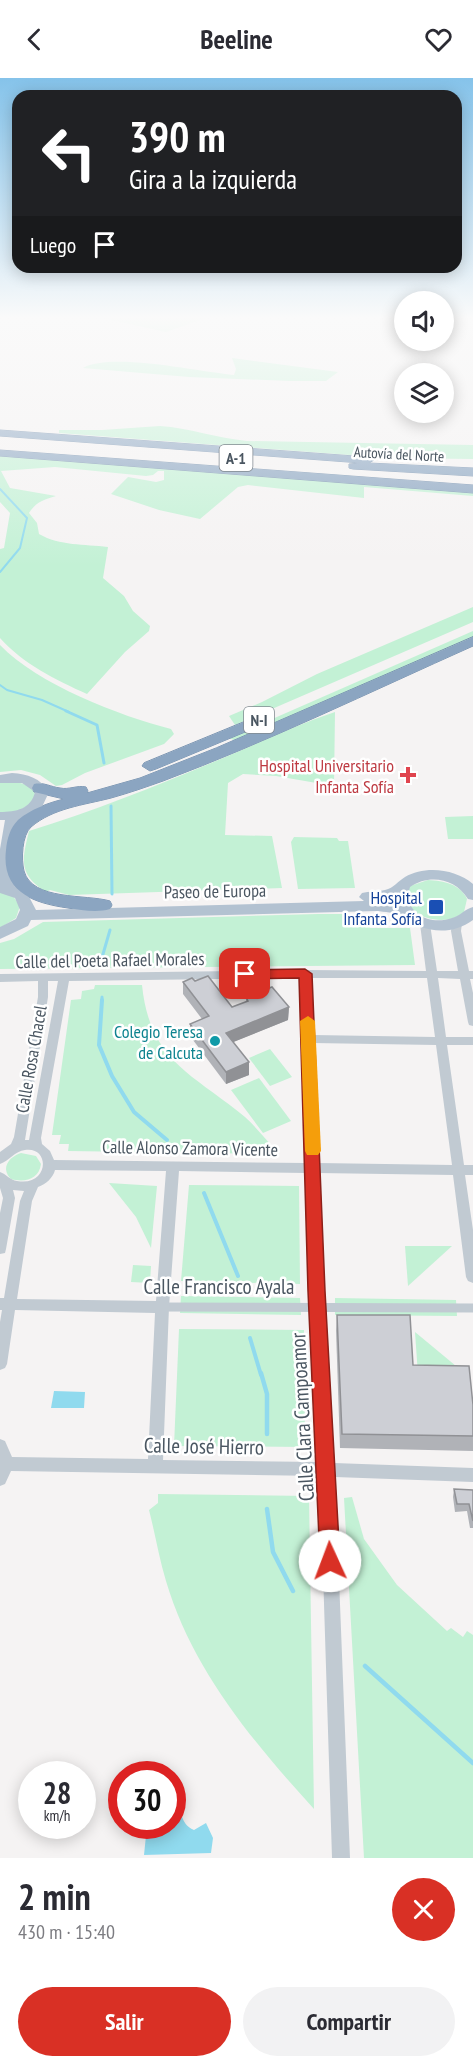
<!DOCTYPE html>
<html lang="es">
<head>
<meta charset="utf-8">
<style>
	:root { --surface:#fff; --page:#f2f2f3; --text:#2b2b33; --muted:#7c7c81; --accent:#d93025 }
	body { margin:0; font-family:"PT Sans Narrow",sans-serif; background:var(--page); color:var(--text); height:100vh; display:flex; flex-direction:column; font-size:22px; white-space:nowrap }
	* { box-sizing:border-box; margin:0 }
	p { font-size:20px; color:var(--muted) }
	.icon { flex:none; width:33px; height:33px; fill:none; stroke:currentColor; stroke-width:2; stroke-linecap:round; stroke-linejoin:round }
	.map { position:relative; height:1780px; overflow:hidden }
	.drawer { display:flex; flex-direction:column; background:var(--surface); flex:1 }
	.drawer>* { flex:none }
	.guide { position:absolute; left:12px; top:12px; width:450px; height:183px; border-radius:18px; box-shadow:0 3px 15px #0003; background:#202124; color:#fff; overflow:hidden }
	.buttons { position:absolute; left:394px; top:213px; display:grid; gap:12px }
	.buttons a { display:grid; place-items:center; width:60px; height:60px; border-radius:50%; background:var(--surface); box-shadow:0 3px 15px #0003; font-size:30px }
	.speed { position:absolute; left:18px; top:1683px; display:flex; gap:12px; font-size:30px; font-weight:700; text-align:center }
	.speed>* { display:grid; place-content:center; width:78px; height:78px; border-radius:50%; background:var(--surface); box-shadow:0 3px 15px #0003; line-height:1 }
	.speed small { font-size:15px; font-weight:400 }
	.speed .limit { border:9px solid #d22; background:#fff; color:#111 }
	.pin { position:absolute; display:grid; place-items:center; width:51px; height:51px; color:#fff; margin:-26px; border-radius:12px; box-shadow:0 3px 9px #0006 }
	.me { position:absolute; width:66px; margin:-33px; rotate:358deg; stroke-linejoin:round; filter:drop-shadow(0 0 4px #0008) }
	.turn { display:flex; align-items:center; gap:21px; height:126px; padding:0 18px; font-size:27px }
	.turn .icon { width:78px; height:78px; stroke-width:2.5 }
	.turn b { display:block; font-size:42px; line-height:51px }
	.then { display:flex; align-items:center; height:57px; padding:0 18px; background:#0003; gap:12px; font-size:22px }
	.round { display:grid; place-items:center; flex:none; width:63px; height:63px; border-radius:32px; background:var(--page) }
	.head { display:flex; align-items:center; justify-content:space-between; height:102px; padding:0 18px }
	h1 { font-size:36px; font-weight:700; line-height:45px }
	.primary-button { display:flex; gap:12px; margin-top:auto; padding:12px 18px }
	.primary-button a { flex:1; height:69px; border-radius:36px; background:var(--accent); color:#fff; font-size:24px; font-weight:700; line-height:69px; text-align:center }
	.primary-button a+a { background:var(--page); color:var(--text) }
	header { display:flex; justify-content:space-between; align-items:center; height:78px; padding:0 18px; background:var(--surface); font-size:27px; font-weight:700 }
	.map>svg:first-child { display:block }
</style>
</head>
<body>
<header><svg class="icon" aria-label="back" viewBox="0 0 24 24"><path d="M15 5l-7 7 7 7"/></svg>Beeline<svg class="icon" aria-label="heart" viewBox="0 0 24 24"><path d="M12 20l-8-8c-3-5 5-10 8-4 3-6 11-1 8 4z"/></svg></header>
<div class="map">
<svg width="473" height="1780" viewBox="0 0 473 1780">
	<rect width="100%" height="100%" fill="#f5f3f3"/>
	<g fill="#c3f1d5">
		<polygon points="5,239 198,239 206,240 166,254 107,241 0,240"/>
		<path d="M232,280L338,294L326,303H290L189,299L83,290C112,274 199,294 234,297L236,291Z"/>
		<path d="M160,348C189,350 217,360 247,363L473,367V381L389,380L59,355V352H102Z"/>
		<path d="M0,378L473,414V418L364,409V420L248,407L238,409L200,441L159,432L111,416L128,399L156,404L164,402V393H158L153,397L146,398L55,389L1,393L10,410L56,418C43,422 36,424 29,435L37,445L39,456C60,468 84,466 108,469L103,500L124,518L133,533L150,548L149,553L125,574L87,616C56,602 23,586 0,560V471L4,470L10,435L0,424Z"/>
		<polygon points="473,529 473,544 235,647 229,638 262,624 317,596"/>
		<polygon points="473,553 473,559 236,663 229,660"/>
		<path d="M0,567C37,606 120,638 171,651L174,656L164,666L85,695L62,707L56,708L40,697L21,692L0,694Z"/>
		<path d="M335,634L334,708L276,698L243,696L228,705L225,757L272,758L282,810L69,817L50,812L46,814C18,796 22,782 29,753C97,732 164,705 230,677C265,662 299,646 335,634Z"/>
		<path d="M5,704C16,704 30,704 35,716L31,726L16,734H0V705Z"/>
		<polygon points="473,738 473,761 448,761 445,739"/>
		<polygon points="294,759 337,760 339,763 348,763 355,810 298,811 291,764"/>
		<path d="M428,802C444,803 460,806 467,821L464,834C447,847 430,842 412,834L406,814L410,808Z"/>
		<polygon points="0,814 13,818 20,828 16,840 0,850"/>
		<polygon points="318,836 363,836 370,850 410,850 415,887 0,891 0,865 14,861 43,844"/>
		<path d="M95,907H142C150,984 192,995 245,1039C257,1050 268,1064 279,1076L68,1073L69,1066H59L61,1057H52L71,922L81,921L82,913L94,911Z"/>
		<polygon points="270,971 292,999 270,1008 249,980"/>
		<polygon points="259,1000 291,1043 263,1055 231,1012"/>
		<path d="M21,1075L36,1078L41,1086C39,1101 25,1105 11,1101C0,1090 9,1079 21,1075Z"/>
		<polygon points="109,1105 157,1108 151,1170 136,1139"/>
		<polygon points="189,1107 299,1108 300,1206 181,1203"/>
		<polygon points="405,1168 452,1168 408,1208"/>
		<polygon points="133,1187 151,1188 150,1205 131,1204"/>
		<polygon points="181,1218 300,1220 301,1237 180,1235"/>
		<polygon points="335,1220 456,1222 457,1238 335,1237"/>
		<polygon points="179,1251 304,1252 305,1369 174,1368"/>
		<polygon points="415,1254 468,1298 418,1297"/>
		<path d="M158,1416L309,1418L314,1731C253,1664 192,1591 166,1503C159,1480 155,1455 149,1432L158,1425Z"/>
		<polygon points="352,1419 364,1461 397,1507 447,1553 451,1550 463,1559 467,1553 473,1557 473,1780 364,1780 344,1420"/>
	</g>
	<g fill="#90daee">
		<polygon points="54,1313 85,1314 84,1330 51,1330"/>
		<path d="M173,1720C183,1730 179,1746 194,1752L206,1745L213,1760L211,1775L144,1777L147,1748H172Z"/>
	</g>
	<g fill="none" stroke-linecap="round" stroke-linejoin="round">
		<g stroke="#90daee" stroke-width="2">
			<polyline points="0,411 27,440 20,470 0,494"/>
			<polyline points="0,607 7,612 42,622 69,634"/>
		</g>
		<g stroke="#90daee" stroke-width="3">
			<polyline points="66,633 97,647 104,685"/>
			<polyline points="111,728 112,816"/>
			<polyline points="101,883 110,852"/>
			<polyline points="102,923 102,919"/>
		</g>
		<g stroke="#90daee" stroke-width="4">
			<polyline points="102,922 99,967 112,998 134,1034 167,1062"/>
			<polyline points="204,1115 238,1198"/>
			<polyline points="250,1260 261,1297"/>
		</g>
		<g stroke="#90daee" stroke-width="4.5">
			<polyline points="261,1295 267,1316 267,1356"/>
			<polyline points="267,1431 273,1474 293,1513"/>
			<polyline points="365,1588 473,1685"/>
		</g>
		<defs>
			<g id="motorway">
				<polygon points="0,352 368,379 374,382 369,385 473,390 473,398 353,391 349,390 349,386 361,385 0,358"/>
				<polygon points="0,372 473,407 473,415 0,378"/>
				<path d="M473,559V568C370,614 269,663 163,703C146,709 129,715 111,720C84,727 53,730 31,749C22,757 21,781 24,793C32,823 86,816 110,823L112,827L110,831C97,835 81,832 68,830C33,825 1,814 6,772C7,761 10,750 18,742C31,731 48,725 64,721L34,714L32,710L34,706C44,704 51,709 60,710C69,712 77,707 86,709L88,713L87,715L140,700L216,670Z"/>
				<polygon points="256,639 262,641 264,644 262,647 156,691 150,693 142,688 144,685"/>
			</g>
		</defs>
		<use href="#motorway" stroke="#7690ad" stroke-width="1"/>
		<polyline stroke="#c1cad2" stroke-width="9" points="162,1229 473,1230"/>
		<path fill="#c1cad2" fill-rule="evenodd" d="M457,842L462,845L461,853L469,893H473V901H470L473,915V948L469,947L468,944L460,901L438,900L446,959H473V967H447L464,1087H473V1097H465L473,1152V1205L468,1203L466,1199L453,1097L318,1095L323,1213L334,1385L473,1390V1404L335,1399L350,1780H332L320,1398L11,1393L5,1406L0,1408V1361L5,1363L12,1379L148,1381L155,1235L15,1232L7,1286L5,1290L0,1292V1244L2,1232H0V1220H4L20,1123L24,1113L13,1112L15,1120L6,1171L5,1175L0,1176V1135L3,1120L0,1110V1094C6,1096 10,1102 17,1103C49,1109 51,1068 25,1072C15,1073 9,1083 0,1086V1074L11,1066L14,1059L38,919V903L0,904V896L305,892L426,893L420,846L425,843L430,846L437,893H458L451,853L452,845ZM300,900L305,1085L54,1082L50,1073L42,1066L41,1060L69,903ZM310,900H427L435,959L313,957ZM48,903H58L29,1062H25L48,919ZM313,965L436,967L452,1087L318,1085ZM55,1092L166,1093L156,1223L17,1221L32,1123L38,1109C46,1106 53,1100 55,1092ZM179,1093L306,1095L309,1213L319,1384L163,1382L169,1229Z"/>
		<path fill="#b3c2d1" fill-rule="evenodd" d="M12,695C28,696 40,700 49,714L42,729L19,744L11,799L15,809L26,813L36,832L364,823L359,819L362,815C369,813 378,814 385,812C394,810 398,803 405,799C425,787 456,791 473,806V822L468,821C455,800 429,796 410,809C402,835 430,848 452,840C460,838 465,831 473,829V842C450,859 422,854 401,838C395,834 384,834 377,833L31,842L28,848L0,861V849L16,841L20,832L15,820L0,815V771L5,742H0V734C16,734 31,731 35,714L22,705H0V697ZM392,821L393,826L377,823Z"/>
		<use href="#motorway" fill="#8ba5c1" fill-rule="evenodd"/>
	</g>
	<g fill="#b0b2b7">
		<polygon points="195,903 232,929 246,924 246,919 289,929 288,942 233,964 249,997 226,1006 190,958 190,946 202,941 183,916 183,904"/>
		<polygon points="337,1237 473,1327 473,1373 340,1370 336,1253"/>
		<polygon points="454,1411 473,1412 473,1450 470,1450 467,1433 455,1434 453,1419"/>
	</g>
	<g fill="#909195">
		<polygon points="289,929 288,942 226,967 226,955"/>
		<polygon points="249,984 249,997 226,1006 226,994"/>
	</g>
	<g fill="#cdcfd5" stroke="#909195" stroke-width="1.5">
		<polygon points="208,898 232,929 248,923 246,919 272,909 289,929 226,955 249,984 226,994 190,946 209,938 183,904 192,900 195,903"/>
		<polygon points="337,1237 410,1237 413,1287 469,1288 473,1327 473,1358 342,1356"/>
		<polygon points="454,1411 473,1412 473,1443 469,1426 457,1426"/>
	</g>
	<linearGradient id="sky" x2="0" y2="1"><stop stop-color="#85c3ea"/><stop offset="0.49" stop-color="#fafafa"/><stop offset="1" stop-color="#fafafa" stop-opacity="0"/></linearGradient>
	<rect width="473" height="488" fill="url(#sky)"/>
	<polygon fill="#d93025" stroke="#8d1f18" stroke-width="1.5" points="305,891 312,896 325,1213 340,1483 337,1490 330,1493 323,1490 320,1483 308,1213 299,900 245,901 238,896 245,892"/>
	<polygon fill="#f59e0b" points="308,938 315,943 321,1073 318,1077 307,1077 305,1073 300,943"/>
	<path fill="#e0444e" stroke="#fff" stroke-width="2" d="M405 688h6v6h6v6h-6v6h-6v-6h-6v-6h6z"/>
	<rect fill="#1a4fb4" stroke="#fff" stroke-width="2" x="428" y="821" width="16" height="16" rx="3"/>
	<circle fill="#0f9aa8" stroke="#fff" stroke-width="2" cx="215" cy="963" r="6"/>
	<g text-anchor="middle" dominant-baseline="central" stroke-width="5" stroke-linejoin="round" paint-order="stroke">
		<g font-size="15" fill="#4a5661" stroke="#fff">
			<text transform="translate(399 376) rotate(3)">Autovía del Norte</text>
		</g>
		<g fill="#fff" stroke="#808990" stroke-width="1.5">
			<rect x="219.5" y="367" width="33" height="26" rx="4.5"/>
			<rect x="244" y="629" width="30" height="26" rx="4.5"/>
		</g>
		<g font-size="16" font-weight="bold" fill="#4a5661">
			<text x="236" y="380">A-1</text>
			<text x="259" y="642">N-I</text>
		</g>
		<g font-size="18" fill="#be3a42" stroke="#fff" text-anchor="end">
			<text x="394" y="687">Hospital Universitario<tspan x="394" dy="21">Infanta Sofía</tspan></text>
		</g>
		<g font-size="18" fill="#4a5661" stroke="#fff">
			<text transform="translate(215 813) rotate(-1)">Paseo de Europa</text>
			<text transform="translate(110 882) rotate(-1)">Calle del Poeta Rafael Morales</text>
			<text transform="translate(31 981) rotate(-80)">Calle Rosa Chacel</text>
			<text transform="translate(190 1070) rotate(1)">Calle Alonso Zamora Vicente</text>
		</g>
		<g font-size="18" fill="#164399" stroke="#fff" text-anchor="end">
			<text x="422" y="819">Hospital<tspan x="422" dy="21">Infanta Sofía</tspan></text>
		</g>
		<g font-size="18" fill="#0d838f" stroke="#fff" text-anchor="end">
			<text x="203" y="953">Colegio Teresa<tspan x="203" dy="21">de Calcuta</tspan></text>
		</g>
		<g font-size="21" fill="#4a5661" stroke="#fff">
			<text x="219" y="1208">Calle Francisco Ayala</text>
			<text transform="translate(302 1339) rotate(-93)">Calle Clara Campoamor</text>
			<text transform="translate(204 1368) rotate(1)">Calle José Hierro</text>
		</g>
	</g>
</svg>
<div class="buttons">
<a><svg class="icon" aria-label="sound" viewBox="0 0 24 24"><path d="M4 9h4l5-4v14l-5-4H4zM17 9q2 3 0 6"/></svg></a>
<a><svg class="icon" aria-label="layers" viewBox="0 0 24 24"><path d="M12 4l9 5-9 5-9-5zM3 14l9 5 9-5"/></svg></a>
</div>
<div class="speed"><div>28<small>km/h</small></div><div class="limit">30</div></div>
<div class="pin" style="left:245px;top:896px;background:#d93025"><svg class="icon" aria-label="arrive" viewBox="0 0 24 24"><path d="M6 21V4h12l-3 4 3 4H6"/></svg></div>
<svg class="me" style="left:330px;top:1483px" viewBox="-20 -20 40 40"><circle r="19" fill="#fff"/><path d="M0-13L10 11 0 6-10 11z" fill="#d93025"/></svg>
<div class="guide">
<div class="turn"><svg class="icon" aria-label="left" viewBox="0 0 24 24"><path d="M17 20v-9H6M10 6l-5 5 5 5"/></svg><div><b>390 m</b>Gira a la izquierda</div></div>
<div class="then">Luego<svg class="icon" aria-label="arrive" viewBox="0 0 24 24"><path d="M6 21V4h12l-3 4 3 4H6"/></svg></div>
</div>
</div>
<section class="drawer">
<div class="head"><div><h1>2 min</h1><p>430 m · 15:40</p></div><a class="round" style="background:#d93025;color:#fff"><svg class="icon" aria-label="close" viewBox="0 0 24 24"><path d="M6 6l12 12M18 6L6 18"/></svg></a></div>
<div class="primary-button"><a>Salir</a><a>Compartir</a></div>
</section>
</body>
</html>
